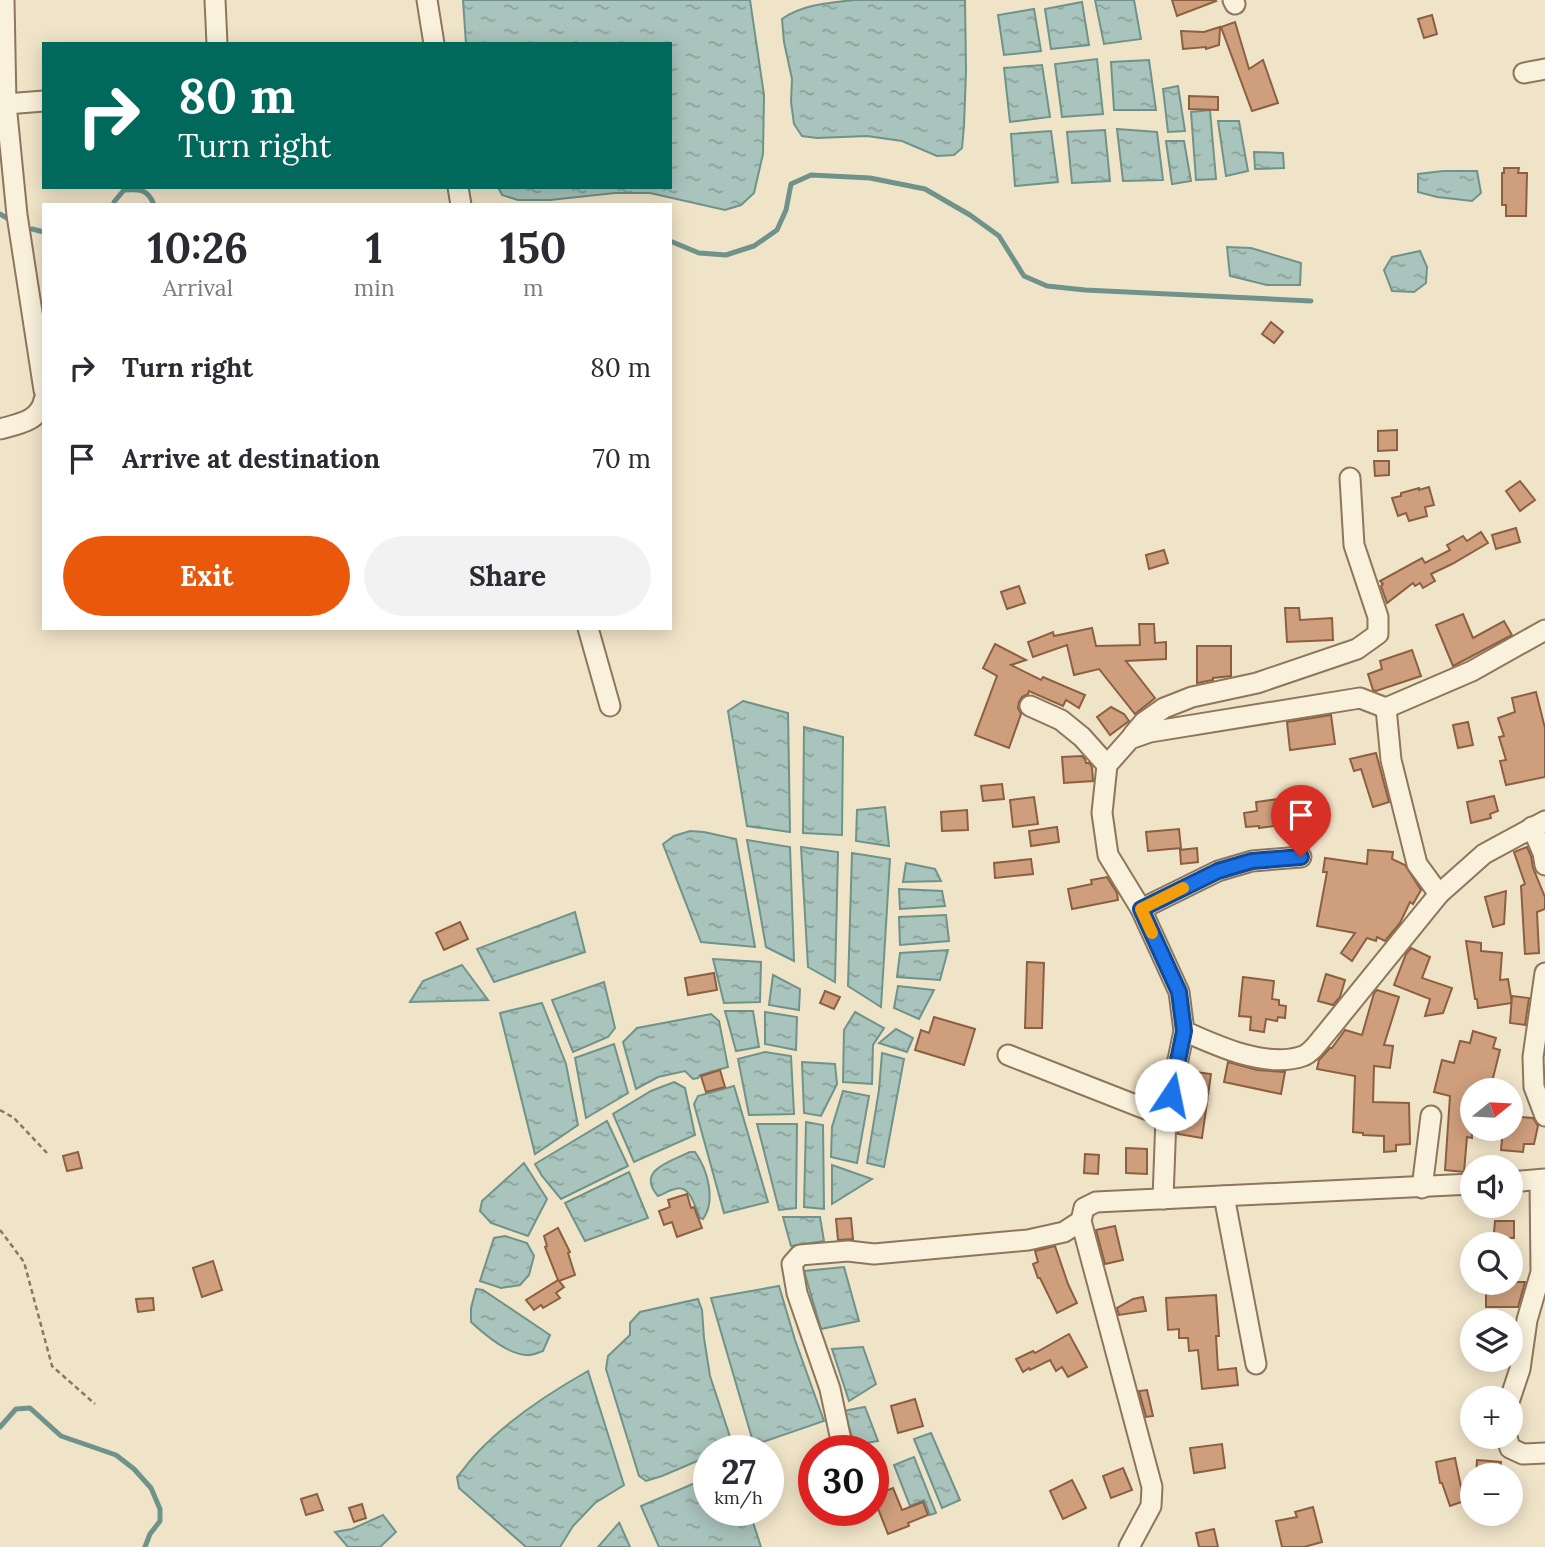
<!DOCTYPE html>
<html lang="en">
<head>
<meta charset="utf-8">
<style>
	:root { --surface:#fff; --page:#f2f2f3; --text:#2b2b33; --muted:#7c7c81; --accent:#ea580c }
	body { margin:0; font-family:Lora,serif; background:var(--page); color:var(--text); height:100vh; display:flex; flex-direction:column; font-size:26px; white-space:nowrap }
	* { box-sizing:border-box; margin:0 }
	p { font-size:23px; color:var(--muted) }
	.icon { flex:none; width:38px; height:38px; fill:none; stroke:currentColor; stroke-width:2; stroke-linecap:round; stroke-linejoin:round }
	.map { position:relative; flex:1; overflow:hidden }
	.details { position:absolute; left:42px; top:203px; width:630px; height:427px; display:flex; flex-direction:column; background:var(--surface); border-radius:0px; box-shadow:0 4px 18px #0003 }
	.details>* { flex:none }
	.banner { position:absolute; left:42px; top:42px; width:630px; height:147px; border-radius:0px; box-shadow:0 4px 18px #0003; background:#00695c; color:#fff; overflow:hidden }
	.needle { width:46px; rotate:72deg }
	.tools { position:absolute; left:1460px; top:1078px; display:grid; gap:14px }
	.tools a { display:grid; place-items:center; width:63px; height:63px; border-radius:50%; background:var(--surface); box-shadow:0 4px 18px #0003; font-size:35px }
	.speed { position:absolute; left:693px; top:1435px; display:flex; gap:14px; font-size:35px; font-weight:700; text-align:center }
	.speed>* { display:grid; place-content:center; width:91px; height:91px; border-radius:50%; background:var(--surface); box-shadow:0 4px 18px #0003; line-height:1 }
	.speed small { font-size:18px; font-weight:400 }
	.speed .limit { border:10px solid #d22; background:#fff; color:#111 }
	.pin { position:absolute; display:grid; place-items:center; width:60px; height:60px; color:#fff; margin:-72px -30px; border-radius:50% 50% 50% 0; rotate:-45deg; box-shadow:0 0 7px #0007 }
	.pin .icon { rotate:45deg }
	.me { position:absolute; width:77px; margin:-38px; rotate:11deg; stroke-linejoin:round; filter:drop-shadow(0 0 5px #0008) }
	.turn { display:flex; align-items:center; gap:24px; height:147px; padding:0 21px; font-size:32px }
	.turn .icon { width:91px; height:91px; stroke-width:2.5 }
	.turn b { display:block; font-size:49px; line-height:60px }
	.eta { display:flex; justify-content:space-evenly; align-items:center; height:119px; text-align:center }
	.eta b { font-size:42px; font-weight:700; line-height:49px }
	.cta { display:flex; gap:14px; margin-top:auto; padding:14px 21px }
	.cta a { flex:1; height:80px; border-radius:42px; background:var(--accent); color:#fff; font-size:28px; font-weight:700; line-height:80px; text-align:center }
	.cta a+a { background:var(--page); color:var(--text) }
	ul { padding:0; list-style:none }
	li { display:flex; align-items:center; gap:21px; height:91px; padding:0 21px }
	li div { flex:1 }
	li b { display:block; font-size:26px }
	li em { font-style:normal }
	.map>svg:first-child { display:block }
</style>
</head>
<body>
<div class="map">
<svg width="1545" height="1547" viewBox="0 0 1545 1547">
	<defs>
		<pattern id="water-ripples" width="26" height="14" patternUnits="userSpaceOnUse" patternTransform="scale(1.75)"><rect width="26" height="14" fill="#a9c4bc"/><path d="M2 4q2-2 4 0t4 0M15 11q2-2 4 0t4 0" fill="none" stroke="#8ba098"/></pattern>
	</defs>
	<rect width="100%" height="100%" fill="#f0e4c8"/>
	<g fill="url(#water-ripples)" stroke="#6f938a" stroke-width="2">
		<polygon points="463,0 750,0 764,95 763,154 754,193 741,205 725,210 650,193 615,193 550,200 518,200 502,195 498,187 670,187 670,44 466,44"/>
		<path d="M855,0H965L966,71L964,126L962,148L954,155L937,156L902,141L867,136L817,138L802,136L794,124L791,102L792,79L784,42L782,19C803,4 830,3 855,0Z"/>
		<polygon points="1095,0 1134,0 1141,39 1104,44"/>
		<polygon points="1082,2 1089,45 1051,49 1045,9"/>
		<polygon points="1034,9 1041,51 1004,55 998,15"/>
		<polygon points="1097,59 1103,114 1062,117 1055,64"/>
		<polygon points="1149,60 1156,110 1114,110 1111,62"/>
		<polygon points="1042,65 1050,117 1010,122 1004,68"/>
		<polygon points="1178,86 1185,131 1168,132 1163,89"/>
		<polygon points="1210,110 1216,179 1196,180 1191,112"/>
		<polygon points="1218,121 1239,121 1248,171 1226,176"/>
		<polygon points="1117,129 1157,132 1163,180 1123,181"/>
		<polygon points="1105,130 1110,181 1072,183 1067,132"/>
		<polygon points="1051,131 1058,182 1015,186 1011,134"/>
		<polygon points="1166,141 1184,141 1191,181 1172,184"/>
		<polygon points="1254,152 1283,153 1284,168 1255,169"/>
		<polygon points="1443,171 1477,171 1481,193 1472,201 1437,197 1418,192 1418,174"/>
		<polygon points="1227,247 1251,248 1301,263 1300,285 1267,285 1230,276"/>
		<polygon points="1420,251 1427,267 1426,283 1414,292 1392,291 1384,270 1392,257"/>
		<polygon points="743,701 788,713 790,832 747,826 728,711"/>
		<polygon points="804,727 843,737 842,835 803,833"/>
		<polygon points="885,807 889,846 856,841 857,810"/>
		<polygon points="690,831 704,832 736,839 755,947 701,942 663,844 674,836"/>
		<polygon points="747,840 790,847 794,961 766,947"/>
		<polygon points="801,847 838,852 835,982 808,967"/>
		<polygon points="852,853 890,859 881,1007 848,986"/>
		<polygon points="906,863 935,869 941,881 903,882"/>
		<polygon points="899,889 942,891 945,906 900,909"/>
		<polygon points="575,912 585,952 494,982 477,949"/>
		<polygon points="946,915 949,941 900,945 899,917"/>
		<polygon points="948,950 940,980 897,977 900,953"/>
		<polygon points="713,959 761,962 760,1002 724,1003"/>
		<polygon points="462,965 488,1000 410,1002 423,981"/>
		<polygon points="773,975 800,989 799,1010 769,1005"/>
		<polygon points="604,982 615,1028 608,1037 573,1052 552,1000"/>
		<polygon points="898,986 934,990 919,1019 894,1008"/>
		<polygon points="542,1003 566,1064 578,1125 535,1154 500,1013"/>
		<polygon points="725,1011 753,1011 759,1047 736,1051"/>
		<polygon points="765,1012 797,1017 796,1050 765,1044"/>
		<polygon points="855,1012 884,1028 873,1045 872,1084 843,1082 844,1030"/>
		<polygon points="711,1014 719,1021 728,1067 700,1075 698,1078 693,1079 685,1071 658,1077 636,1089 623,1042 637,1028"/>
		<polygon points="896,1029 913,1038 907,1052 879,1043"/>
		<polygon points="614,1044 628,1093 586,1118 575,1058"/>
		<polygon points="765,1052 791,1056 794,1114 749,1115 738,1059"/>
		<polygon points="882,1053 904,1059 884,1167 867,1163 879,1090"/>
		<polygon points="802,1062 835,1064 837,1084 821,1116 804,1113"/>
		<polygon points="674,1082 685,1088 695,1135 634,1162 613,1114 651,1091"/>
		<polygon points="734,1086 768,1202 724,1213 694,1104 698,1096"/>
		<polygon points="843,1091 869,1096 857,1163 831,1157 832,1127"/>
		<polygon points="607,1121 628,1166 561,1199 542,1176 535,1164"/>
		<polygon points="806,1122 823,1125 824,1209 804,1207"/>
		<polygon points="757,1124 797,1124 796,1208 779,1210"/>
		<path d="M690,1152H695C708,1170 716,1201 703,1219L700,1218C695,1207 690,1184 675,1189C669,1190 664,1194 658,1196C635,1170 672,1161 690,1152Z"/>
		<polygon points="524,1163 547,1199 528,1236 491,1223 480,1211 482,1201"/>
		<polygon points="832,1165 872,1179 832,1204"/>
		<polygon points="629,1172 648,1218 585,1241 565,1203"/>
		<polygon points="783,1217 820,1217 824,1241 791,1246"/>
		<polygon points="505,1236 527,1243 534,1256 529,1275 520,1285 501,1288 480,1281 494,1238"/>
		<polygon points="844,1267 859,1321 821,1329 804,1271"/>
		<polygon points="779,1286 795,1340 824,1421 754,1445 711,1298"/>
		<path d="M476,1289L483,1290L550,1335L543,1351C537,1353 532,1356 526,1355C507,1354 484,1334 471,1322V1308Z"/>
		<polygon points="698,1299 702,1310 704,1338 710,1376 733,1446 721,1451 709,1451 709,1456 662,1476 646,1481 639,1476 606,1369 608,1356 630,1335 630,1323 640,1312"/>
		<polygon points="863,1347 876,1384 849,1401 832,1349"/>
		<path d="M588,1371L624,1485L595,1503L573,1526L560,1547H526L459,1488L457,1477C464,1469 470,1460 478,1452C509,1419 549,1393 588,1371Z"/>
		<polygon points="865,1407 878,1441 855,1445 843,1411"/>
		<polygon points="931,1433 960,1500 942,1508 914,1439"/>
		<polygon points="914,1457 936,1513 930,1515 924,1500 910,1506 894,1465"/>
		<polygon points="709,1477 709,1510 749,1510 761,1547 659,1547 641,1506"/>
		<polygon points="383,1515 396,1532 380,1547 348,1547 335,1532 352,1529"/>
		<polygon points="619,1522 630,1547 598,1547 619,1523"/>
	</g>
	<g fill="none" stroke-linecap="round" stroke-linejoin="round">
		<g stroke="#6f938a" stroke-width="5">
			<path d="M114,205V202L124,190C140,189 148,189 154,205"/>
			<polyline points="0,214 12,221"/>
			<polyline points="32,229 44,232"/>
			<polyline points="670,241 699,253 726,255 754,246 777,230 786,210 791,184 811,175 870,178 925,189 970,215 999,236 1024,276 1047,286 1085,290 1311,301"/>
			<polyline points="0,1427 16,1409 30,1408 61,1436 116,1455 134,1469 151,1488 160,1509 160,1521 150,1534 145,1547"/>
		</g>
	</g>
	<g fill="#cf9f7d" stroke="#8d5f41" stroke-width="2">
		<polygon points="1172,0 1215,0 1216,1 1177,16"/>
		<polygon points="1432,15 1437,34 1424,38 1418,19"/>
		<polygon points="1235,22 1249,69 1263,60 1278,103 1252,111 1221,27"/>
		<polygon points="1220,27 1219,45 1206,49 1206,47 1183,49 1181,31 1204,32"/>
		<polygon points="1189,96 1218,97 1218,110 1189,109"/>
		<polygon points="1504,168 1519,168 1518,173 1527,173 1526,216 1506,216 1506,205 1502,205 1502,173 1504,173"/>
		<polygon points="1271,322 1283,332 1274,343 1262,334"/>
		<polygon points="1397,430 1397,450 1378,451 1378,431"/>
		<polygon points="1374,461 1389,461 1389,475 1375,476"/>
		<polygon points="1520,481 1535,500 1520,511 1506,491"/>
		<polygon points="1429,487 1434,505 1425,507 1427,516 1409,521 1406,513 1398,516 1392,498 1401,496 1401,493 1419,488 1419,490"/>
		<polygon points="1516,528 1520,542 1496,549 1492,535"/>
		<polygon points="1481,532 1488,543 1452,564 1431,574 1435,581 1423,588 1420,583 1415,586 1413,583 1387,603 1381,586 1383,584 1380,581 1422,558 1425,563 1450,550 1447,545 1463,536 1467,541"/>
		<polygon points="1164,550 1168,563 1149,569 1146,555"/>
		<polygon points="1019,586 1025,603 1007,609 1001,592"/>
		<polygon points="1285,608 1299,608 1300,620 1332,618 1333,640 1287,642"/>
		<polygon points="1463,614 1473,638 1504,621 1512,635 1453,666 1436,625"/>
		<polygon points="1139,624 1154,624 1155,643 1166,642 1166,659 1126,661 1155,698 1135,714 1099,669 1074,675 1067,645 1033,657 1028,642 1053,632 1054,636 1092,628 1096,646 1140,645"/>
		<polygon points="995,644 1026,660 1011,665 1041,680 1043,677 1085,695 1079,708 1066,700 1063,706 1029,691 1028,694 1022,697 1019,702 1018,708 1021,714 1009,748 975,735 997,676 983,668"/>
		<polygon points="1197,646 1231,646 1231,676 1213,678 1213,680 1197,683"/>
		<polygon points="1412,650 1421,676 1376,691 1373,690 1368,674 1382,669 1380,661"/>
		<polygon points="1536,692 1545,728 1545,777 1506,785 1500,761 1506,760 1499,737 1504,736 1498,718 1515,712 1512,698"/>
		<polygon points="1111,707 1124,714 1129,721 1110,735 1097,717"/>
		<polygon points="1331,715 1335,744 1290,750 1287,722"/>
		<polygon points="1468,722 1473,745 1458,748 1453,725"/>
		<polygon points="1376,753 1389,802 1373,807 1361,769 1354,771 1350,759"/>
		<polygon points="1082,756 1085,759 1086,763 1089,763 1092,767 1093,781 1064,783 1062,757"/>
		<polygon points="1002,784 1004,799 983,801 981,786"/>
		<polygon points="1494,796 1498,811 1490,814 1491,818 1471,823 1467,802"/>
		<polygon points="1034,797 1038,824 1013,827 1010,800"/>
		<polygon points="1286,798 1290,824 1259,828 1259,826 1246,827 1244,813 1257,811 1256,802"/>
		<polygon points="967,810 968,830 942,831 941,812"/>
		<polygon points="1057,827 1059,842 1031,846 1029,831"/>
		<polygon points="1179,829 1181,848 1148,851 1146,832"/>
		<polygon points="1527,847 1531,856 1533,868 1545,897 1545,909 1537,912 1539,953 1525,954 1521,886 1525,884 1514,852"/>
		<polygon points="1197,848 1198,862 1181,864 1180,850"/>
		<polygon points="1368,850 1393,852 1392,859 1405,865 1421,890 1413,904 1410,902 1400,923 1385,941 1377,937 1376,941 1367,938 1352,961 1341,953 1355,933 1317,926 1327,872 1323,872 1325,858 1367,864"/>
		<polygon points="1031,859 1033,874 995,878 994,863"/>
		<polygon points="1107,877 1117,893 1118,900 1072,909 1068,889 1092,884 1091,880"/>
		<polygon points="1506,891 1504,924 1493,927 1485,897"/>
		<polygon points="460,922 468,939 444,950 436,933"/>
		<polygon points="1466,941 1481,943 1481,951 1502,953 1500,980 1508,979 1512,1003 1478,1008 1477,999 1475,999"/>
		<polygon points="1411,948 1430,957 1422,978 1452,988 1443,1013 1425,1016 1430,999 1394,985 1406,954"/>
		<polygon points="1027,962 1044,963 1042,1028 1025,1028"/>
		<polygon points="714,973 717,990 688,995 685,978"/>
		<polygon points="1326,974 1345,980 1340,997 1333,1005 1318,1001"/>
		<polygon points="1243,977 1274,981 1272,999 1279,1000 1279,1005 1286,1006 1285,1018 1278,1017 1277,1021 1266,1019 1264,1032 1250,1030 1251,1017 1239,1016"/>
		<polygon points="1377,990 1399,997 1384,1045 1393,1046 1390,1068 1374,1066 1373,1102 1409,1103 1410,1144 1396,1145 1396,1151 1384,1152 1384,1136 1363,1135 1363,1133 1353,1132 1355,1076 1317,1069 1319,1060 1330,1048 1332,1048 1345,1030 1362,1035 1374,993"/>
		<polygon points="825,991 840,997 834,1009 820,1003"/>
		<polygon points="1512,996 1529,998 1525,1025 1510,1023"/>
		<polygon points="934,1017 975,1029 964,1065 915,1050 921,1030 929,1033"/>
		<polygon points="1473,1031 1496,1038 1493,1048 1500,1050 1490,1090 1472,1090 1472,1138 1467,1137 1464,1172 1445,1170 1450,1096 1434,1092 1442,1060 1454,1063 1460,1041 1470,1043"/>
		<polygon points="1228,1062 1257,1070 1285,1072 1281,1094 1224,1082"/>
		<polygon points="720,1070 725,1087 706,1092 701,1076"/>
		<polygon points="1188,1071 1211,1074 1202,1138 1178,1134 1178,1118"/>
		<polygon points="1510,1116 1533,1118 1538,1126 1534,1144 1524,1144 1523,1152 1501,1150 1503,1129 1510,1129"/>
		<polygon points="1126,1148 1147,1149 1147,1174 1126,1173"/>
		<polygon points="78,1152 82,1168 67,1171 63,1156"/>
		<polygon points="1085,1154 1099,1155 1098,1174 1084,1173"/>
		<polygon points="687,1194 691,1208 694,1207 702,1228 677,1237 672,1222 664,1225 659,1211 670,1207 668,1200"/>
		<polygon points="851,1218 853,1239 838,1240 836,1219"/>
		<polygon points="1495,1221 1514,1221 1514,1238 1509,1238 1509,1244 1493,1244"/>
		<polygon points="1115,1226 1123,1260 1105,1264 1096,1230"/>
		<polygon points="558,1228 570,1252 568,1253 575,1275 559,1281 564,1287 556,1293 560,1298 543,1308 541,1305 534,1310 526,1300 558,1280 545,1247 547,1246 544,1236"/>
		<polygon points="1055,1246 1068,1284 1077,1303 1057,1313 1040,1278 1038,1278 1033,1264 1038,1262 1035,1251"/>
		<polygon points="213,1261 222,1290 202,1297 193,1268"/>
		<polygon points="1510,1282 1525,1282 1518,1307 1486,1307 1486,1283"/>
		<polygon points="1216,1295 1219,1336 1216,1336 1218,1370 1236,1368 1238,1385 1202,1389 1198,1350 1189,1351 1188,1338 1179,1338 1179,1329 1168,1330 1166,1298"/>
		<polygon points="1143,1297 1146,1311 1119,1315 1117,1308 1133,1299"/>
		<polygon points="153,1298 154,1310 138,1312 136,1299"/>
		<polygon points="1069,1334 1087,1367 1068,1377 1062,1367 1056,1371 1050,1360 1030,1370 1029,1368 1023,1372 1016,1359 1033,1351 1035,1353"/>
		<polygon points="1147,1390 1153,1416 1146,1417 1139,1391"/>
		<polygon points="915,1399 923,1426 898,1433 891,1406"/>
		<polygon points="1222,1444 1225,1468 1194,1473 1190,1448"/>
		<polygon points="1455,1458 1464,1501 1450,1506 1442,1483 1440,1483 1436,1462"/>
		<polygon points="1477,1460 1501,1462 1499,1475 1476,1475"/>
		<polygon points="1123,1468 1132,1490 1111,1498 1103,1476"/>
		<polygon points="1072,1480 1086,1508 1063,1519 1050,1491"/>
		<polygon points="893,1488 902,1510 923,1502 928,1515 908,1523 909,1526 888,1534 873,1496"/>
		<polygon points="317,1494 323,1510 306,1515 301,1499"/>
		<polygon points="362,1504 366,1518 354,1522 349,1508"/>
		<polygon points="1313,1507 1322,1542 1304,1547 1282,1547 1276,1521 1297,1517 1295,1512"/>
		<polygon points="1214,1529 1218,1547 1199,1547 1196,1533"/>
	</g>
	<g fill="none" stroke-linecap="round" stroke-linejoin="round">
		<defs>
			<g id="minor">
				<polyline points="4,0 6,104 17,215 44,390"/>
				<polyline points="215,0 217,44"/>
				<polyline points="427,0 434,44"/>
				<polyline points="1233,0 1235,4"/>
				<polyline points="1524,73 1545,69"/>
				<polyline points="6,104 44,101"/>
				<polyline points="458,187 461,205"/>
				<path d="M0,429C18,424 40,421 44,400"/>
				<polyline points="588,628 610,706"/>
				<path d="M1545,630L1472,671L1386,708L1360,698L1150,732L1130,739L1107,765L1102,813L1108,855L1141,909L1179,992L1184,1031C1217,1046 1267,1069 1303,1056C1311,1053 1317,1044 1323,1037L1439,894L1484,854L1545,821"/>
				<polyline points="1030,706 1061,720 1082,737 1107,765"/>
				<polyline points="1386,708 1391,760 1417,864 1439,894"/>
				<polyline points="1133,735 1144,722 1164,708 1192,697 1257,683 1357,649 1378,634 1378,617 1354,545 1350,478"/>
				<polyline points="1532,827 1543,853 1545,865"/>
				<polyline points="1141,909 1218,871 1252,861 1301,857"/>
				<polyline points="1545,973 1533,1057 1534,1087 1545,1116"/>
				<polyline points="1008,1055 1166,1117"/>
				<polyline points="1510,1182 1545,1179"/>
				<polyline points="1422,1188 1431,1116"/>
				<polyline points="1224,1196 1256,1364"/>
				<polyline points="1163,1199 1166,1117 1184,1031"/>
				<polyline points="1510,1399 1520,1369 1527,1320 1541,1272 1540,1180"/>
				<polyline points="1507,1437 1510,1448 1523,1454 1545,1453"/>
				<polyline points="842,1445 830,1389 797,1293 792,1264 800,1255 848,1251 874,1254 1028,1240 1064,1232 1081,1221"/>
				<polyline points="1129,1547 1151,1506 1152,1487 1081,1221 1084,1208 1096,1202 1472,1184"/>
			</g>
		</defs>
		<use href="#minor" stroke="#8d765c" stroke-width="23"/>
		<g stroke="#8d765c" stroke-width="2.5" stroke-dasharray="5 3.5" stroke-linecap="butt">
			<polyline points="0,1110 14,1118 47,1153"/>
			<polyline points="0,1230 24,1262 52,1366 95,1404"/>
		</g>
		<use href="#minor" stroke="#faf1dc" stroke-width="19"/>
	</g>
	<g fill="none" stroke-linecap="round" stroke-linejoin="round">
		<defs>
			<polyline id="route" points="1171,1095 1184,1031 1179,992 1141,909 1218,871 1252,861 1301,857"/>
		</defs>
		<use href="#route" stroke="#114b97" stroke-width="18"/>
		<use href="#route" stroke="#1a73e8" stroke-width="12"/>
		<polyline stroke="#f59e0b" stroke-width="12" points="1152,933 1141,909 1183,888"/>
	</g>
</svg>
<div class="tools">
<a><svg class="needle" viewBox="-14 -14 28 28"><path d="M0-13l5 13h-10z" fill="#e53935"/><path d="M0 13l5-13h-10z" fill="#7c7c81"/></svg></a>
<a><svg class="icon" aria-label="sound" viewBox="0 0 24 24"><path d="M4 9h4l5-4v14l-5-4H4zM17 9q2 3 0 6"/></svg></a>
<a><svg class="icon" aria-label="search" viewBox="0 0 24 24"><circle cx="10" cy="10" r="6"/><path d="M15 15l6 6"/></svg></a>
<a><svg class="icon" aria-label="layers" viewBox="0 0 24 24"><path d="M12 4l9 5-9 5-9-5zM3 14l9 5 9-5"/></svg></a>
<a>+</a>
<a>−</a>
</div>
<div class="speed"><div>27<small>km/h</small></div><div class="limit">30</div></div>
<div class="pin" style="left:1301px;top:857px;background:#d93025"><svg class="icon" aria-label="arrive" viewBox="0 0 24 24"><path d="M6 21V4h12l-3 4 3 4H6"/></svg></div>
<svg class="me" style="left:1171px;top:1095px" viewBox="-20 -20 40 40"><circle r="19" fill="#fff"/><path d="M0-13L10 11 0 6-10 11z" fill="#1a73e8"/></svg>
<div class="banner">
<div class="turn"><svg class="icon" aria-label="right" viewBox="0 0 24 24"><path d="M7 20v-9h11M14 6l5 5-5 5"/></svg><div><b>80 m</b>Turn right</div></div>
</div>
<section class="details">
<div class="eta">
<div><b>10:26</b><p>Arrival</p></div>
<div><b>1</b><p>min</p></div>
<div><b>150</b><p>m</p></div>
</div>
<ul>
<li><svg class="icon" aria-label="right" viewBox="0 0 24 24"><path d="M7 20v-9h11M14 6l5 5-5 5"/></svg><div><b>Turn right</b></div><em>80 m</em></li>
<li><svg class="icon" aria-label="arrive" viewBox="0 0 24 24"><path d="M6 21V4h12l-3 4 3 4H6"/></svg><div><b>Arrive at destination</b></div><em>70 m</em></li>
</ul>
<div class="cta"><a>Exit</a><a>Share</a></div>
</section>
</div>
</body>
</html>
